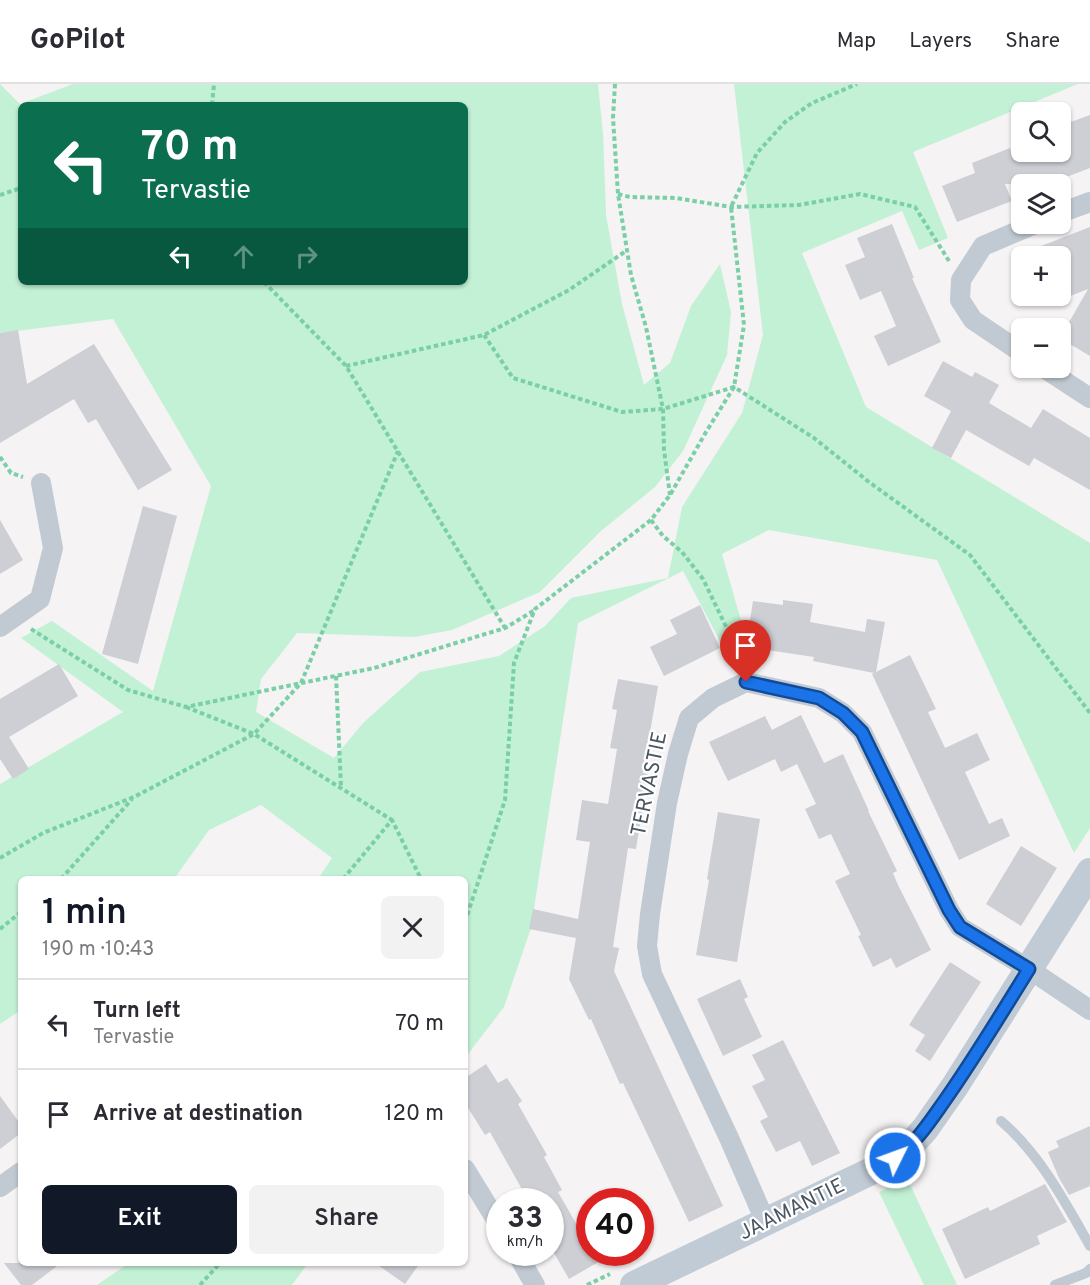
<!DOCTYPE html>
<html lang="en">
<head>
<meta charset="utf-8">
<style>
	:root { --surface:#fff; --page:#f2f2f3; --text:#2b2b33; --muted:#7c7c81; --line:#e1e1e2; --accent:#111827 }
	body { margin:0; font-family:Overpass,sans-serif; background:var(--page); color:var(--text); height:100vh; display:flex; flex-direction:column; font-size:22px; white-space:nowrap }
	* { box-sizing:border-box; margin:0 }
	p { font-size:20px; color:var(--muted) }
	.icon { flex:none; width:33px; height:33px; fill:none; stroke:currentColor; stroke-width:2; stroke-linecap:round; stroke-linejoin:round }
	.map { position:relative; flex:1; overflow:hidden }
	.sheet { position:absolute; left:18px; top:792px; width:450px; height:390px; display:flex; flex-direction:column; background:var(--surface); border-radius:9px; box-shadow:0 2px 4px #0004 }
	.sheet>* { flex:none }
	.top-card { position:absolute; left:18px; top:18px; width:450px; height:183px; border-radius:9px; box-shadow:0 2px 4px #0004; background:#0b6e4f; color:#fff; overflow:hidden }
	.tools { position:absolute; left:1011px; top:18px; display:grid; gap:12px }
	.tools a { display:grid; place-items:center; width:60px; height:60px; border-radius:9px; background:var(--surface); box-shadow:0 2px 4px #0004; font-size:30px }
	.speed { position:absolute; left:486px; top:1104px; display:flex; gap:12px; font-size:30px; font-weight:700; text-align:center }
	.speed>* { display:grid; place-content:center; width:78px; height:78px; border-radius:50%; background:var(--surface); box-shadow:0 2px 4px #0004; line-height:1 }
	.speed small { font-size:15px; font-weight:400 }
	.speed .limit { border:9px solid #d22; background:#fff; color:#111 }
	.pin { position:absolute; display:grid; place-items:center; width:51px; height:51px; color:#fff; margin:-62px -26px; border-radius:50% 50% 50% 0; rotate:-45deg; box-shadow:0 0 6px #0007 }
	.pin .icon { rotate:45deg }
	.me { position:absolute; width:66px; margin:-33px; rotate:48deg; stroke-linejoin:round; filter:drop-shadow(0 0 4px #0008) }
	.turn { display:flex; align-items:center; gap:21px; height:126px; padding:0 24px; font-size:27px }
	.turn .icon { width:78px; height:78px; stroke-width:2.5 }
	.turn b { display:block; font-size:42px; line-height:51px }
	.lanes { display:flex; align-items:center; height:57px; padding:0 24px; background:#0003; justify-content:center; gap:30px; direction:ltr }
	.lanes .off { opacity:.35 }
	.round { display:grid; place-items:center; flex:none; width:63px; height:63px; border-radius:9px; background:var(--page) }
	.headline { display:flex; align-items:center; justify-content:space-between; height:102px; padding:0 24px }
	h1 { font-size:36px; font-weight:600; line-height:45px; color:var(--accent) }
	.cta { display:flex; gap:12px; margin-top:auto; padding:12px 24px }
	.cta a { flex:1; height:69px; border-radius:9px; background:var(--accent); color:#fff; font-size:24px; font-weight:600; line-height:69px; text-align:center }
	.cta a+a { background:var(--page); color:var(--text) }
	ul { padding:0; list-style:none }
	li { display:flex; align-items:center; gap:18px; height:90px; padding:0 24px; border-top:2px solid var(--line) }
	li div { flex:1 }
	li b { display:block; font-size:22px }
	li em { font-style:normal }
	header { display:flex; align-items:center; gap:36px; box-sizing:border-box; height:84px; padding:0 30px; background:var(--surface); border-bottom:2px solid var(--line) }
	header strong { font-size:28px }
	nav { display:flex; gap:33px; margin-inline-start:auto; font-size:21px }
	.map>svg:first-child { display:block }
</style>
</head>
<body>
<header>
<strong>GoPilot</strong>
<nav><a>Map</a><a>Layers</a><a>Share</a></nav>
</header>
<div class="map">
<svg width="1090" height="1201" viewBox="0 0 1090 1201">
	<rect width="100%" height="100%" fill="#f5f3f3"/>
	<g fill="#c3f1d5" fill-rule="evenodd">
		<path d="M0,0L20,20L73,0H598L603,50L606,131L622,220L644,301L670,279L691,222L720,180L731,228L727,271L683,367L655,403L601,447L540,508L452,546L414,553L297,549L261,595L256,628L334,674L363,639L420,588L499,572L545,542L571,514L668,494L682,423L742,329L763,251L734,0H1078L913,68L948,154L919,166L902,127L802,169L866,323L1090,459V744L1074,769L937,476L769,446L722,470L754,582L730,576L683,487L578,539L531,844L504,923L465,974V795H318L332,774L261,721L209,746L174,795H21V926L0,940V700L123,628L21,554L52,537L153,607L211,402L113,235L0,249ZM21,21H465V198H21Z"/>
		<polygon points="907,1094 957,1201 924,1201 879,1108"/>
		<polygon points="129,1179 308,1179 292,1201 97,1201"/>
	</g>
	<g fill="#cdcfd5">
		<polygon points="1090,31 1090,84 1048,100 1005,100 1012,117 957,138 942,102 975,89 972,79 1010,64 1011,68 1060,68 1060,42"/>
		<polygon points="892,140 914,194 912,194 941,258 888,282 874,252 896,242 881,207 860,216 845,181 865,173 857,154"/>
		<polygon points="1090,143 1090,272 1060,254 1088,205 1060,216 1060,172 1018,171"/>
		<polygon points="18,246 27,300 94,260 172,386 138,406 96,335 88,339 74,315 0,359 0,249"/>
		<polygon points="943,277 972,293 975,288 999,301 989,319 1031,344 1043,325 1090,354 1090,406 1034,374 1029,382 966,346 951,374 932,364 951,327 924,312"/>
		<polygon points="143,422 177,432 138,580 102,570"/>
		<polygon points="0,436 23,476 0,490"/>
		<polygon points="783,516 813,520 810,538 865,548 867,535 885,538 876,588 910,571 936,625 928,628 945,664 977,649 990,676 965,688 989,740 1002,734 1010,752 959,776 872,590 874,589 813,577 814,573 746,563 753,517 783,521"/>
		<polygon points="700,521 720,564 664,592 650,563 677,550 670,536"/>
		<polygon points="59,580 78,612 9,653 29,685 13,695 0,675 0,615"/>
		<polygon points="618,595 658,602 643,689 648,690 636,765 628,764 613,863 619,864 614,887 723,1122 689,1138 623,999 620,1000 591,935 589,936 569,895 576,854 529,845 533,825 578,835 590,758 576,756 582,716 608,720 617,665 610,664 617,626 612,625"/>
		<polygon points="801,631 824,679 843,670 869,727 868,727 897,787 893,789 898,801 931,866 896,884 891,874 873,883 858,852 861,851 835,797 850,790 831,750 819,755 805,725 816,720 797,680 781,688 775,675 728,697 709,658 765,632 772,646"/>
		<polygon points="718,728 760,735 737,878 696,871 709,796 707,795"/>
		<polygon points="1021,762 1057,784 1021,842 986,820"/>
		<polygon points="950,878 981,898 930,977 915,967 925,951 909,941"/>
		<polygon points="740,895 748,913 744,915 762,953 723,972 697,915"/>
		<polygon points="783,956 840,1069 812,1082 800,1057 776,1068 760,1037 768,1033 752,1002 765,996 752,971"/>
		<polygon points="486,980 498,999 507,994 522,1017 518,1020 547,1071 544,1073 562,1106 558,1108 581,1148 590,1143 590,1168 616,1168 569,1195 550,1162 550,1118 529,1118 490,1048 485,1051 465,1019 465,994"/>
		<polygon points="0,1012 21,1041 21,1049 0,1065"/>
		<polygon points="1090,1042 1090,1102 1069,1111 1059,1094 1048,1068 1059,1063 1056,1057"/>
		<polygon points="1045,1100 1067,1138 1037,1152 1040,1160 965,1195 942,1145 988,1123 990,1127"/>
		<polygon points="4,1179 61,1179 32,1201 21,1201"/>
		<polygon points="375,1179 420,1179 405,1200"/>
	</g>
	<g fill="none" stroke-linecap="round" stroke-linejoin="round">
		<g stroke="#7ad0a6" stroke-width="4" stroke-dasharray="4.5 3" stroke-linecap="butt">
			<polyline points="615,0 613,34 618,110 631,191 646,243 663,325 664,366 670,411"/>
			<polyline points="212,21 214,0"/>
			<polyline points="618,110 630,113 676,114 731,123 799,121 860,110 915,123 949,177"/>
			<polyline points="0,111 21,104"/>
			<polyline points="264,198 346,282 505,544"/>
			<polyline points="484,251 513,294 622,328 663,325 734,303 814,354 869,398 970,471 1090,629"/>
			<polyline points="346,282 484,251 569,206 626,167"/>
			<polyline points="0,373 11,389 23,393"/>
			<polyline points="651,436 663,452 682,468 703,495 731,553 740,580"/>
			<polyline points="31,545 128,606 186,623 374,584 505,544 535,526"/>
			<polyline points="336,592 341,703"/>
			<polyline points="186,623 254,650 392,736"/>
			<polyline points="0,774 43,749 134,713 254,650 301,599 398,367"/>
			<polyline points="61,795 132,715"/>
			<polyline points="343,795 392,736 421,795"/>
			<polyline points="465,838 505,716 514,579 535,525 651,436 670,411 706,348 734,303 744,241 731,123 757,69 785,38 812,19 857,0"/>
			<polyline points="0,845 21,828"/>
			<polyline points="200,1201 220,1179"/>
			<polyline points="587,1201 610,1190"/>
		</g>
		<g stroke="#c1cad2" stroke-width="10">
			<path d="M1001,1037C1040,1070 1065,1118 1090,1162"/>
			<polyline points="1055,1201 1086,1189 1090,1185"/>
		</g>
		<g stroke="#c1cad2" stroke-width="20">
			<polyline points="1060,129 1090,118"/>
			<polyline points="1022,269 973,236 960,216 961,196 983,162 1035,140"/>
			<polyline points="1044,284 1090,314"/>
			<polyline points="0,543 40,515 53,464 41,399"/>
			<polyline points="465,1085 500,1142"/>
			<polyline points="0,1103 21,1088"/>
			<polyline points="766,1139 729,1054 652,890 647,862 650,830 667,719 678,670 689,634 713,614 746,598 819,614 843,629 862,648 949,826 960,843 1029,885 1090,926"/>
			<polyline points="516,1168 535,1201"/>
		</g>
		<polyline stroke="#c1cbd6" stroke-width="28" points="634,1201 884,1081 905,1067 925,1045 955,1002 1090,788"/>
	</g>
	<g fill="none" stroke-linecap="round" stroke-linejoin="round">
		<defs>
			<path id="route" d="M746,598L819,614L843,629L862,648L949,826L960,843L1029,885C1001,930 974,975 943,1019C929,1039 915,1060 895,1074"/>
		</defs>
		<use href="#route" stroke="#114b97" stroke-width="15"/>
		<use href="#route" stroke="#1a73e8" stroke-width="10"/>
	</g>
	<g text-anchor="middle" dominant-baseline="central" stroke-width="4.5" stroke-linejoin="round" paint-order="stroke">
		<g font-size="21" fill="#4a5661" stroke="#fff">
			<text transform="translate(650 700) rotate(-78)">TERVASTIE</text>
			<text transform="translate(792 1126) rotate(-26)">JAAMANTIE</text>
		</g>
	</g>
</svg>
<div class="tools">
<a><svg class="icon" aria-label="search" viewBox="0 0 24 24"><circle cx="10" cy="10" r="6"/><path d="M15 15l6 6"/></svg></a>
<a><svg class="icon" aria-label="layers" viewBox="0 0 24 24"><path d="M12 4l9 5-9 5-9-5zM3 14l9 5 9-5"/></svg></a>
<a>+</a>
<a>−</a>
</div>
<div class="speed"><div>33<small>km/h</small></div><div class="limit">40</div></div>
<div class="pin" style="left:746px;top:598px;background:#d93025"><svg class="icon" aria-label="arrive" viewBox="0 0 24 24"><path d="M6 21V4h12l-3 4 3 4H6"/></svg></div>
<svg class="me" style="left:895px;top:1074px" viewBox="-20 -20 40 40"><circle r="17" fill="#1a73e8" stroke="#fff" stroke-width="3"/><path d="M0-11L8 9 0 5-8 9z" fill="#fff"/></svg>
<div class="top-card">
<div class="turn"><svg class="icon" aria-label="left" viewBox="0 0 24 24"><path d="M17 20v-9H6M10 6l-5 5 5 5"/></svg><div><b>70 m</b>Tervastie</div></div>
<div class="lanes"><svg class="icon" aria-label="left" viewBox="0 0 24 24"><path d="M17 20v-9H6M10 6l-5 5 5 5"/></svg><svg class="icon off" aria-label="ahead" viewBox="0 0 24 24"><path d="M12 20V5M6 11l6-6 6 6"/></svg><svg class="icon off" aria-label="right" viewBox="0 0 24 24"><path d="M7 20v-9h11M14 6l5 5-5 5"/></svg></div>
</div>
<section class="sheet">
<div class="headline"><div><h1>1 min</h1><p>190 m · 10:43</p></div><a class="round"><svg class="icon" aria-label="close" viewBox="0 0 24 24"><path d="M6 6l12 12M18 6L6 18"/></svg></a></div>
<ul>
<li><svg class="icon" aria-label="left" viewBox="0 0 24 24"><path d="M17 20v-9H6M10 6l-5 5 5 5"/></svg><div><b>Turn left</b><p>Tervastie</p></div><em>70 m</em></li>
<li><svg class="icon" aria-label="arrive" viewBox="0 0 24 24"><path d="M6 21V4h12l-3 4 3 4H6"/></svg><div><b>Arrive at destination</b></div><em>120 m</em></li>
</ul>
<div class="cta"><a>Exit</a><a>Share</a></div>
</section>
</div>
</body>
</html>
